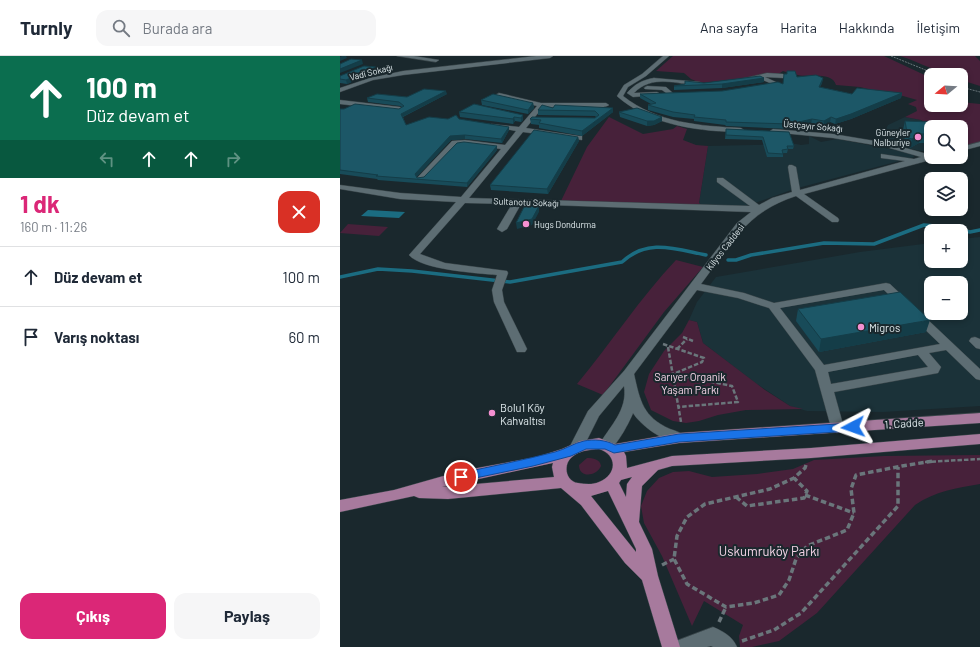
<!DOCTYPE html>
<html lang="tr">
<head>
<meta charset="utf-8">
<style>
	:root { --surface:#fff; --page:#f6f6f7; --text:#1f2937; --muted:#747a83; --line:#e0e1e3; --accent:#db2777 }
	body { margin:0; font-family:Barlow,sans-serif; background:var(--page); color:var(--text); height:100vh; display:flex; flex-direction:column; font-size:15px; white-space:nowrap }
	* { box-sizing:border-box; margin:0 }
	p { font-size:13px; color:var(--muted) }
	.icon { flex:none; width:22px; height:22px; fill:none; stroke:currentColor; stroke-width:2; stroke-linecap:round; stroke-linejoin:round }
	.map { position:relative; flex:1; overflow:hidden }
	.sheet { display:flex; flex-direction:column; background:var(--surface); width:340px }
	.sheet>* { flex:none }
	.top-card { background:#0b6e4f; color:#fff; overflow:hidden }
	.needle { width:26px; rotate:252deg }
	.buttons { position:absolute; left:584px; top:12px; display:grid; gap:8px }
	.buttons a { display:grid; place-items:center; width:44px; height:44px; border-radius:8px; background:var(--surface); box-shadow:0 2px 6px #0003; font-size:20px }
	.pin { position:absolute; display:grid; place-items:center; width:34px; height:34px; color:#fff; margin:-17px; border:2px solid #fff; border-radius:50%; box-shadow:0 1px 4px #0007 }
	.me { position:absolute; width:44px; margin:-22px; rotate:266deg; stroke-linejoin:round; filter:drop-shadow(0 0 3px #0008) }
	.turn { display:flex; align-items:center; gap:14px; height:84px; padding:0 20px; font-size:18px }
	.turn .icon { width:52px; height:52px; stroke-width:2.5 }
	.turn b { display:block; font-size:28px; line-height:34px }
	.lanes { display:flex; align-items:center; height:38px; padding:0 20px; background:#0003; justify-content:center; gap:20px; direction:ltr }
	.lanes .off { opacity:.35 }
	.round { display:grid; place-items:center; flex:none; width:42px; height:42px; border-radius:12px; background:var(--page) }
	.overview { display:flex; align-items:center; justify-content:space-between; height:68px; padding:0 20px }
	h1 { font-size:24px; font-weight:700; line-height:30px; color:var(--accent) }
	.primary-button { display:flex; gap:8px; margin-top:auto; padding:8px 20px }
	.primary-button a { flex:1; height:46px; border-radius:12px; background:var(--accent); color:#fff; font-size:16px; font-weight:700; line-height:46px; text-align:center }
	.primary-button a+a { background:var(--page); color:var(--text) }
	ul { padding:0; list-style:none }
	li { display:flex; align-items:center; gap:12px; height:60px; padding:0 20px; border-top:1px solid var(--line) }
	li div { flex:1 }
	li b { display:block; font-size:15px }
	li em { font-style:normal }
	header { display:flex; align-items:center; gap:24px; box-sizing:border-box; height:56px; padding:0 20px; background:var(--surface); border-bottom:1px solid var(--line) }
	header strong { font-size:19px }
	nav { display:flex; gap:22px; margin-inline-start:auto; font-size:14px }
	.search { width:280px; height:36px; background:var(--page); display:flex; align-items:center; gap:10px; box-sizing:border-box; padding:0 14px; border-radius:12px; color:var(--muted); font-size:15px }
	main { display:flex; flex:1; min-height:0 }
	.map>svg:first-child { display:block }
</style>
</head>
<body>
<header>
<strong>Turnly</strong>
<div class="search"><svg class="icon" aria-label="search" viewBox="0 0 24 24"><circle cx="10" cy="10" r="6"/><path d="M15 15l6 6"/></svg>Burada ara</div>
<nav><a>Ana sayfa</a><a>Harita</a><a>Hakkında</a><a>İletişim</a></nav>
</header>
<main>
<section class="sheet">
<div class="top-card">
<div class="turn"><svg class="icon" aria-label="ahead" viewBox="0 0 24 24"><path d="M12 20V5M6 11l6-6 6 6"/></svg><div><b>100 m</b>Düz devam et</div></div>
<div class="lanes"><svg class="icon off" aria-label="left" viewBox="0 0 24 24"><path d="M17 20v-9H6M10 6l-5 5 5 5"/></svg><svg class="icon" aria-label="ahead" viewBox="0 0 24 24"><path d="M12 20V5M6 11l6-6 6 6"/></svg><svg class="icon" aria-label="ahead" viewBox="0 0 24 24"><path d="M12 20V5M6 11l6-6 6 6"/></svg><svg class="icon off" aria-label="right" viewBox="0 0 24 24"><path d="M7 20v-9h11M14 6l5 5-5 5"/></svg></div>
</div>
<div class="overview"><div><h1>1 dk</h1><p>160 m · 11:26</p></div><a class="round" style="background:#d93025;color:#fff"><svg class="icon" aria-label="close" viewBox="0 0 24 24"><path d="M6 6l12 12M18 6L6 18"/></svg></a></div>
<ul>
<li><svg class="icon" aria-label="ahead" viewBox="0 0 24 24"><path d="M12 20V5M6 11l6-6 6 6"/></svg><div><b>Düz devam et</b></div><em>100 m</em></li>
<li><svg class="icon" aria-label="arrive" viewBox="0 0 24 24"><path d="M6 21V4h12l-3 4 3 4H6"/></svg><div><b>Varış noktası</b></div><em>60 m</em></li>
</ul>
<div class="primary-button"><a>Çıkış</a><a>Paylaş</a></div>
</section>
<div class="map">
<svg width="640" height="591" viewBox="0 0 640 591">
	<rect width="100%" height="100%" fill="#1a282d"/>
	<g fill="#1b3239" fill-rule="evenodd">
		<polygon points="565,61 581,64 591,71 591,95 582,95 557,90 548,82 545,75 548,69"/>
		<polygon points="469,80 481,86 497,83 555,94 573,98 574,101 454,133 401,152 363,150 359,147 368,90 456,88 461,89 469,88"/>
		<path d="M640,181V350L543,356L467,355L450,350L414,326L363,287L357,266L349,264L357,246L376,221L520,196L591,187V205H621V183ZM591,227H621V257H591Z"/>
	</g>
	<g fill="#47213a">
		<path d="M333,0H544L591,22V49H621V46L640,48V86L621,91V71H591L581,64L565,61L577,55L576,51L568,48L577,44L549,36L544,37L520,31L496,29C492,15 469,22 458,19C453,18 448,17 443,15L437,19L360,27L351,23L344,17L316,15Z"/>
		<path d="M560,0H635L640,5V30L621,24V19C600,19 580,6 560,0Z"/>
		<polygon points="269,61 303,78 333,73 337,70 347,73 343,84 356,89 368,90 359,147 363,150 221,145 247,91"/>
		<polygon points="8,168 48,171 39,180 0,177"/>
		<path d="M336,204L363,211L324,256L263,339L237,328C271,287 300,242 336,204Z"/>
		<polygon points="349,264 357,266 363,287 425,334 450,350 463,353 406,354 378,359 359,365 346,367 333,365 311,354 304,336 309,318 324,295 342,277"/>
		<path d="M640,399V428C617,432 595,435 575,449L477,557L439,585L412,591H400L399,580L403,569L364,545L352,570L322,500L304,467L301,450L307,435L319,422L333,416L349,415L372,421L417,418L453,413L474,404L544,400Z"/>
		<path d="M247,402C253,402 260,403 261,410C257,420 239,423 239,409Z"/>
	</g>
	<polygon fill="#1b6c81" points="28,154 65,156 59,162 21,160"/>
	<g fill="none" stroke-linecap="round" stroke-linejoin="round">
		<g stroke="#1b6c81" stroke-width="3.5">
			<polyline points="388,204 396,204 411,199 484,187 534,188 584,169 607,171 630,176 640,174"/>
			<path d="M0,221L38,213L72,215L170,226L282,206C308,182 335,193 366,199"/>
		</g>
		<defs>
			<g id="minor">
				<polygon points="57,0 74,0 99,4 96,6"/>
				<polygon points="196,0 213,0 210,2 63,19 33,24 0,36 0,32 30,22 63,15"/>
				<path d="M323,0H329L306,20L288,31L283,40C317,67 360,70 401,72L404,74L403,75C395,77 385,75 376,75C340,72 305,64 278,41L277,40L284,29L302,18Z"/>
				<polygon points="427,17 443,18 446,20 443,22 425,21 438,27 423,33 420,31 430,27 418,22 405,25 402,23"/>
				<path d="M314,22L360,26L363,28L360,30C337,28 312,18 294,37L317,36L319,37V39L293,41L287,37C295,28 302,24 314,22Z"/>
				<polygon points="307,30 326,31 334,38 329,39 322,34 305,33 304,32"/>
				<path d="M159,37L201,47H266L269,49C261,55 215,51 203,51L186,72L239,80H242V84L183,76L129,142L410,150L377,126V122H383L419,149L432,142L452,136L448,111L449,109H452L456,111L460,134L565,105L541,102V98L574,103L581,101L546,91L493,82L431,76L430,75L433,73L493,78L547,87L591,99V101H595L594,103L464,138L498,162L499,164L498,166H492L456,140C406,156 391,188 361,228L404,237L434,247L546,227L550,228L640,313V324L636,323L606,294L589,297L601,311L598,317L494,336L504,372L502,375L497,377L492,375L475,314L429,252L398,242L357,234L294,318C300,345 303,361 330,373C336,375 343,377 346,382L344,386C328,390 301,370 293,357C290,365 278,388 270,393C267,395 264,394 261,393L259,389C270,370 288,354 284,330L259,360L241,396L236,397L231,396L229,392L248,355L284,315L397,167L411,156L181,148L167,173L162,176L157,173L172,148L125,147L80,198L105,207L167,215L168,217L162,234L164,246L187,293L185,296H177L154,246L152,234L157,219C137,217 82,214 69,199L116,146L60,143L0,133V129L60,137L121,141L161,93L125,88L117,89L84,124H78L77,122L112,85L125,84L165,89L176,75L151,70V68L179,71L197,50L157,40L156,39ZM544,234L600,288L484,309L440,252ZM578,299L588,311L491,328L488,316Z"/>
				<polygon points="0,44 60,51 63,53 60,55 0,48"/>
				<polygon points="640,86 640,90 621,95 621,91"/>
				<polygon points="635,281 640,283 640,293 636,292 629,285 631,282"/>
				<path d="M373,571C383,575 393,581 397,591H373L371,590L367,591H334L336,585Z"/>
			</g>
			<path id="major" d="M640,357V367L339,387L284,396L286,400L287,412L332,400L471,392L640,378V388L471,402L332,410L318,414L302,430L299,466L312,493L318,520L340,591H322L302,524L285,507L241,449L221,432L108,443L79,442L74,440L0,456V444L54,434L121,415L197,401L222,393L240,385L259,382L275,388L339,377ZM259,393C278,399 277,419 259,426C252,429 245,428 238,427C225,425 223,408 232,401C240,394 249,394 259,393ZM213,407L212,411L214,421L102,431ZM292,421L287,428L286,441L279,427L281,424ZM268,435L296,493V496L251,440Z"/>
		</defs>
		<use href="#minor" stroke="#394549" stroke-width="1"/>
		<use href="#major" stroke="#394549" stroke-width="1"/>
		<g stroke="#6a767b" stroke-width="1" stroke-dasharray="2 1" stroke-linecap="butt">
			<polyline points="551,0 598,19"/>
			<polyline points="621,31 640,36"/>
		</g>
		<g stroke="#6a767b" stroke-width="2.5" stroke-dasharray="4.5 2" stroke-linecap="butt">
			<polyline points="343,281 353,285"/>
			<polyline points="323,288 364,302 362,306 333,318 392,330 398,346 338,351"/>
			<polyline points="328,291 341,366"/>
			<polyline points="337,293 347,283"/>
			<polyline points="585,406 640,403"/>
		</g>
		<g stroke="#6a767b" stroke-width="3.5" stroke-dasharray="5.5 3" stroke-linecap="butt">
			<polyline points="466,409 465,412 454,422 430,433 365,448 347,461 337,480 334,503 347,528 386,551 414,547 439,539 449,524 456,503 467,490 507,474 514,457 511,433 516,419 562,410 593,405"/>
			<polyline points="465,439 514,457"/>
			<polyline points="396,441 407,450 464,442 467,435 454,422"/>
			<polyline points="322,509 334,503"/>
			<polyline points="379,566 386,551"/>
			<polyline points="402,585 434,574 461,557 558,450 558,411"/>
		</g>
		<use href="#minor" fill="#5d6d73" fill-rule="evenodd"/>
		<use href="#major" fill="#a77a9d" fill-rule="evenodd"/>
	</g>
	<g fill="#184b59">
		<polygon points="36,11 37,15 7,28 0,27 0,20"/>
		<polygon points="457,21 483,22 482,27 480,31 512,38 562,37 561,42 511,63 495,68 490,66 483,70 471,68 449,73 386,70 385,69 354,65 354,63 333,61 308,54 308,49 311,48 300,42 300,38 382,35 443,28"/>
		<polygon points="424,22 424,26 382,32 334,34 334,30"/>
		<polygon points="107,38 63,61 66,69 108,63 119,63 169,71 169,74 162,87 125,83 111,84 76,121 77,122 84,121 157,94 127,131 38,124 37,123 0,118 0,53 59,53 62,51 60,50 28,46 27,42 67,41"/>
		<polygon points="141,44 193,47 194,52 188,58 142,49"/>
		<polygon points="213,52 273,52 273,56 242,80 199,72 199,69 191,68 190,63 255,62 256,61 255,60 198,59 198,54"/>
		<polygon points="119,56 183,59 183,64 181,66 175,65 173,68 120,61"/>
		<polygon points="279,56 322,61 322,65 314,69 307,70 280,61"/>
		<polygon points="565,65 591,71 591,87 579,87 570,92 566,91 563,74"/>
		<polygon points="386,73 449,76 454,90 453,93 448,93 447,97 443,97 443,101 427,101 422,84 385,83"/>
		<polygon points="238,81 239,85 208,138 151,134 150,129"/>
		<polygon points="458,253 586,276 479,296 456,265"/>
	</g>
	<g fill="#143d48">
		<polygon points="2,0 6,0 7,2 0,5 0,1"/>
		<polygon points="22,4 23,8 0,17 0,13"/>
		<polygon points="36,11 37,15 7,28 6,24"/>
		<polygon points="424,22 424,26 382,32 382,28"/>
		<polygon points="483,22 482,27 478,35 479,31"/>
		<polygon points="106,35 107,38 62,61 61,58"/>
		<polygon points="562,37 561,42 511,63 495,68 496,63"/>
		<polygon points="193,47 194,52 188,58 188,54"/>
		<polygon points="273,52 273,56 242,80 242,75"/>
		<polygon points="183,59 183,64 181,66 181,62"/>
		<polygon points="174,61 175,65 173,68 173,63"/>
		<polygon points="322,61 322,65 314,69 307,70 307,65"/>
		<polygon points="491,61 490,66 483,70 484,65"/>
		<polygon points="472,63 471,68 449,73 450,68"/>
		<polygon points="169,71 169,74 162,87 161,83"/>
		<polygon points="581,78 579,87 570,92 572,83"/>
		<polygon points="125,79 125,83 111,84 76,122 75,118 110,80"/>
		<polygon points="238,81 239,85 208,138 207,133"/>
		<polygon points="157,90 157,94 127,131 127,127"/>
		<polygon points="199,150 199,156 192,169 177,173 176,167"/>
		<polygon points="590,264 586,276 479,296 481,283"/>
	</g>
	<g fill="#1c5767" stroke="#143d48">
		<polygon points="11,3 22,4 0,13 0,8"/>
		<polygon points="24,10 36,11 6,24 0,23 0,20"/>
		<polygon points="447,15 455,15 457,21 476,19 483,22 479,31 512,38 517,32 562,37 511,58 496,63 491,61 484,65 472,63 450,68 386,66 386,64 354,61 355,59 333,56 308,49 316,47 300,38 382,35 438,26 443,28 444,18 447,18"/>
		<polygon points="420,20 424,22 382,28 334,30 345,28 345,25 364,27"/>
		<polygon points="84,33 106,35 61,58 66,69 89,61 108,63 116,59 119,63 169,71 161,83 125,79 110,80 75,118 77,122 84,121 117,87 124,86 157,90 127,127 36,120 38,119 0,114 0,53 4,53 15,48 59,53 64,50 59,46 27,42 37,38 67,41"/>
		<polygon points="153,38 193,47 188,54 141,44"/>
		<polygon points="134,48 183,59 181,62 174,61 173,63 119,56"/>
		<polygon points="202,49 213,52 215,49 273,52 242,75 199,67 201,64 190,63 192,61 255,62 259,59 255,55 198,54"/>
		<polygon points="297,52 322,61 314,65 307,65 279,56"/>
		<polygon points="565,65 591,66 598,71 591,71 591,78 581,78 572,83 568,82"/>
		<polygon points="386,73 449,76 454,90 447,90 448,93 442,94 443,98 428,97 423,81 386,79"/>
		<polygon points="194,74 238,81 207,133 150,129"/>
		<polygon points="187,145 199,150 192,163 176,167"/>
		<polygon points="560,236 590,264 481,283 458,253"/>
	</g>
	<path fill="#1a73e8" stroke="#114b97" d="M513,367L517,368L518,371L517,373L513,375L339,386L274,397L265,393H246L231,400L193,410L121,425L117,424L116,421L117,418L121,417C153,410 184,404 215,396C226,393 234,387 244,385C254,383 266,384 275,389L339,378Z"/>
	<g fill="#f590d1" stroke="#1a282d" stroke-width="1.5">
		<circle cx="578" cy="81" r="4"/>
		<circle cx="186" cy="168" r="4"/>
		<circle cx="521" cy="271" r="4"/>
		<circle cx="152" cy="357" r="4"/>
	</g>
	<g text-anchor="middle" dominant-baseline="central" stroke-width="4" stroke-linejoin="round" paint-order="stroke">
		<g font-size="9" fill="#dfe9ec" stroke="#1a282d">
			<text transform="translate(31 16) rotate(-14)">Vadi Sokağı</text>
			<text transform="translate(473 70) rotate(5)">Üstçayır Sokağı</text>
			<text transform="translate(186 146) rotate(2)">Sultanotu Sokağı</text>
			<text transform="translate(385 191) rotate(-52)">Kilyos Caddesi</text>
		</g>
		<g font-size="9" fill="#dfe9ec" stroke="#1a282d" text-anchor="end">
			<text x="570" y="76">Güneyler<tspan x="570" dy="10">Nalburiye</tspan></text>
			<text x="194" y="168" text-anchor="start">Hugs Dondurma</text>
		</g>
		<g font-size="11" fill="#dfe9ec" stroke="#1a282d" text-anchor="start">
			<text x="529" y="271">Migros</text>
			<text x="160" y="351">Bolu1 Köy<tspan x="160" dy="13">Kahvaltısı</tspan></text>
		</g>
		<g font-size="11" fill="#f5d4e7" stroke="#1a282d">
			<text x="350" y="320">Sarıyer Organik<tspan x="350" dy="13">Yaşam Parkı</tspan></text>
		</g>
		<g font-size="11" fill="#dfe9ec" stroke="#1a282d">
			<text transform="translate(564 367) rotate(-4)">1. Cadde</text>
		</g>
		<g font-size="13" fill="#f5d4e7" stroke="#1a282d">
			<text x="429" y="495">Uskumruköy Parkı</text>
		</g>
	</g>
</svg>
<div class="buttons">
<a><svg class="needle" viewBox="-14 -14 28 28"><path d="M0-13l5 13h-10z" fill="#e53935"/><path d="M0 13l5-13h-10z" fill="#747a83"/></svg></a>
<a><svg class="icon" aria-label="search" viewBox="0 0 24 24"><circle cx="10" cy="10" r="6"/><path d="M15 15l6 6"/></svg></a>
<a><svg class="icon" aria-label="layers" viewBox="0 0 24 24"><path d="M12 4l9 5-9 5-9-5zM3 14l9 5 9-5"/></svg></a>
<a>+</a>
<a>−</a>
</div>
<div class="pin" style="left:121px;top:421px;background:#d93025"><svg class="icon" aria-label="arrive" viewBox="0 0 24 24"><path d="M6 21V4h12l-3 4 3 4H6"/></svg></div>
<svg class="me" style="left:513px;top:371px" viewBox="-20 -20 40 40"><path d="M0-17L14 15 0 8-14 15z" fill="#1a73e8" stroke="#fff" stroke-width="4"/></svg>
</div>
</main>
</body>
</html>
